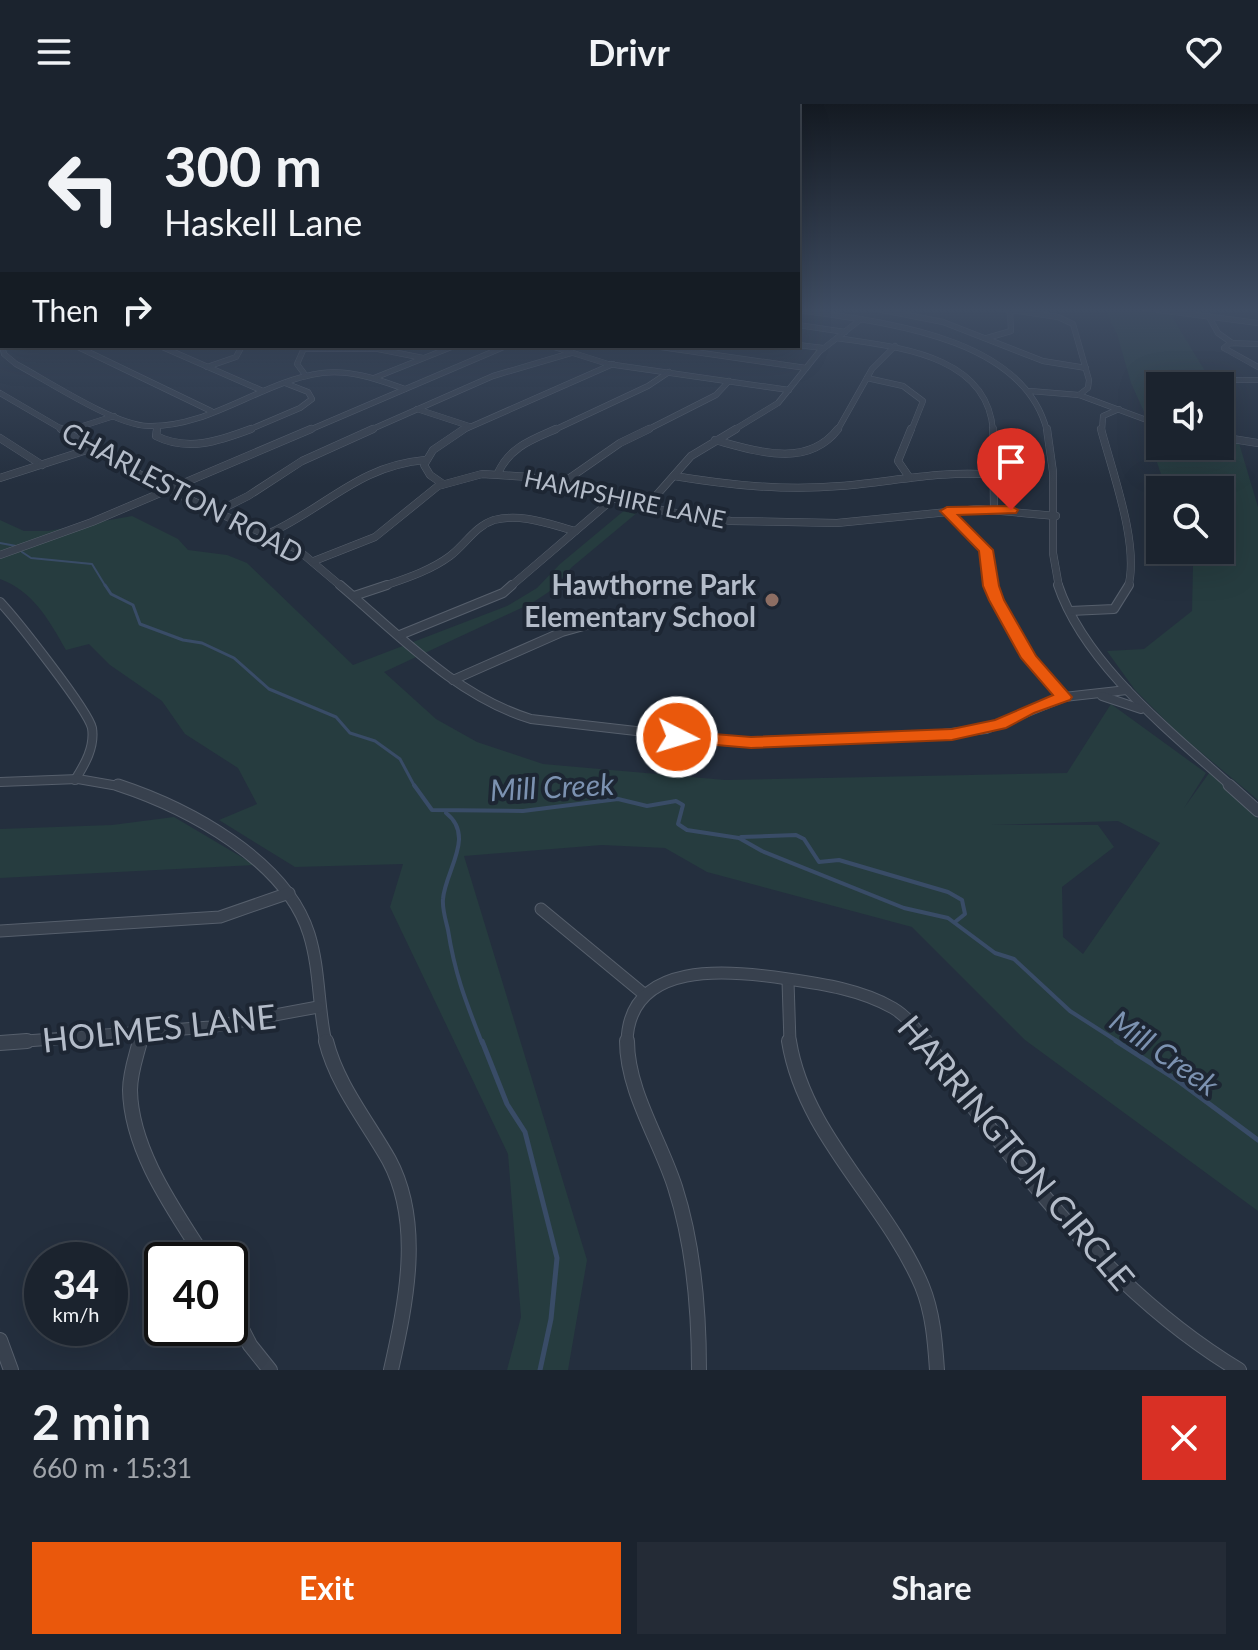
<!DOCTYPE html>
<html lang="en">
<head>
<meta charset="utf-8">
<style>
	:root { --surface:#1b232e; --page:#242b36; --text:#f1f3f6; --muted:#a0a4aa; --line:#39404a; --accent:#ea580c }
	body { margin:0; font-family:Lato,sans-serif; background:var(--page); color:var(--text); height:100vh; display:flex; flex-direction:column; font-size:30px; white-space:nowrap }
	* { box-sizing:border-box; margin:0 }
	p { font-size:26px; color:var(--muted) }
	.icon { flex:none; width:44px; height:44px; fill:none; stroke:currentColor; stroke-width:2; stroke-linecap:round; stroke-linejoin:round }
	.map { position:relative; height:1266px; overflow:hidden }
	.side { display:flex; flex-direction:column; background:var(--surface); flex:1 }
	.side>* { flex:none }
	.hud { position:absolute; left:0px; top:0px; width:800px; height:244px; box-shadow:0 8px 32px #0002,0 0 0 2px var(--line); background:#1b232e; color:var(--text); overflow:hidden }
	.buttons { position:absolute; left:1146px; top:268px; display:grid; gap:16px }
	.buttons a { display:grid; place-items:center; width:88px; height:88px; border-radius:0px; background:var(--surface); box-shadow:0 8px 32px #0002,0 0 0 2px var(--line); font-size:40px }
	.speed { position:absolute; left:24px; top:1138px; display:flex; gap:16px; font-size:40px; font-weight:700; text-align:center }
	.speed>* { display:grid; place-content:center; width:104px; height:104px; border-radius:50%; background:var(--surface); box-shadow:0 8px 32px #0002,0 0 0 2px var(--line); line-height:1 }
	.speed small { font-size:20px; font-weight:400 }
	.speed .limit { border:4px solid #111; border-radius:12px; background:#fff; color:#111 }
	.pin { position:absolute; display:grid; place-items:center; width:68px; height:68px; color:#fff; margin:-82px -34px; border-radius:50% 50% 50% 0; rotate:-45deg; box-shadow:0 0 8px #0007 }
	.pin .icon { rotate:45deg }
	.me { position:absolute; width:88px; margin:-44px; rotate:95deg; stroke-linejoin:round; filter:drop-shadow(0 0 6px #0008) }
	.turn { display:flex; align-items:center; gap:28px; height:168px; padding:0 32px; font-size:36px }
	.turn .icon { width:104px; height:104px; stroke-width:2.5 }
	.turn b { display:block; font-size:56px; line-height:68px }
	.then { display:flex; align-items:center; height:76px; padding:0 32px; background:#0003; gap:16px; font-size:30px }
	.round { display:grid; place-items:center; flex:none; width:84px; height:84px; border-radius:0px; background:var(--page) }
	.head { display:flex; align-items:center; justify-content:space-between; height:136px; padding:0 32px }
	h1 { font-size:48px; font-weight:700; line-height:60px }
	.button { display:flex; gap:16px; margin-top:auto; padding:16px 32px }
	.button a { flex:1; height:92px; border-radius:0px; background:var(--accent); color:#fff; font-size:32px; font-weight:700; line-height:92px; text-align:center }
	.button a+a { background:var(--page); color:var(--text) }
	header { display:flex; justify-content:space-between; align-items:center; height:104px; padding:0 32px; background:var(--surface); font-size:36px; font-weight:700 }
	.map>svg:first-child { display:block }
</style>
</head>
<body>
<header><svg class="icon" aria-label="menu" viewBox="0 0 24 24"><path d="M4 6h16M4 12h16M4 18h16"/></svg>Drivr<svg class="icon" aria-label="heart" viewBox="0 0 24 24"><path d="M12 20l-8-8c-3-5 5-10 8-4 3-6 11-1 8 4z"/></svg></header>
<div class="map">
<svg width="1258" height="1266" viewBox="0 0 1258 1266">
	<rect width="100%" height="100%" fill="#242f3e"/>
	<g fill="#263c3f" fill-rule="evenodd">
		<polygon points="1104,204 1175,210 1174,216 1214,282 1160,282 1160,318 1146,312 1131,279 1117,230"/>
		<polygon points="1144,318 1160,324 1160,342 1220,342 1220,336 1239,339 1258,403 1258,696 1178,629 1135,586 1107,547 1144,545 1192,507 1193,462 1189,446 1220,446 1220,386 1166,386"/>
		<path d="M626,405L638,408L572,463L550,487L532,499L384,568L436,615L477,638L543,660L725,676L1067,669L1111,600L1206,669L1184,704L1212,665L1258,715V1107L1025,936L912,823L707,768L665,744L602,741L464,752L587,1156L568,1266H507L521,1213L508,1050L390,803L403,760L295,763L219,716L257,700L238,664L185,630L162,597L110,561L89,540L66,546C49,516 33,487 0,475V416L24,427H48L132,412L178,435L188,446L227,451L247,459L353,561L507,502L537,484L560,460ZM1118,717L1160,739L1083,850L1063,833L1062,783L1114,743L1098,721H991Z"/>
		<polygon points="174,713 255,761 0,774 0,725 112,721"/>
	</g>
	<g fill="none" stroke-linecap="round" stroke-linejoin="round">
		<g stroke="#394c67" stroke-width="2">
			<polyline points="0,439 16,442"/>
			<polyline points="22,448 31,454 92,460 106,483"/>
		</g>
		<polyline stroke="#394c67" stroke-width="3" points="105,481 111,490 133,501 140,520 183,536 202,539 234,554 269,585 336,613 350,629 375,637 400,655 415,683"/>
		<g stroke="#394c67" stroke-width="4">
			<polyline points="414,681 432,706 523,707 618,695 647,702 676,697 683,701 678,720 687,726 739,734 762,747 904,804 948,814 995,849 1014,855 1070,907 1120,939"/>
			<path d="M446,709C476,732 445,767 443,795C442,805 446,817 448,826C455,871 466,898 482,939"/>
			<polyline points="741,733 796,731 804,735 819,758 839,756 948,788 962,796 965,810 955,818"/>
		</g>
		<g stroke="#394c67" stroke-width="5">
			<polyline points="482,937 507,1000 525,1028 557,1154 551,1215 540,1266"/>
			<polyline points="1116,937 1177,976 1258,1036"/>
		</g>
		<defs>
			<g id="minor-far4">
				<polyline points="872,204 943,218 1043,257 1086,264"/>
				<polyline points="997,204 1058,213 1073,220 1089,276 1088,284 1079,291"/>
				<polyline points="1144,204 1258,219"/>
				<path d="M798,206C880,218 1023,231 1047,327"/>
				<polyline points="1209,213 1218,229 1232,239"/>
				<polyline points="798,221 845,228"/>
				<path d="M837,234C895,243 988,250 993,327"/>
				<polyline points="987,234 1011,227 1010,206"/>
				<polyline points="1258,240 1230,239 1224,244 1258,263"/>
				<path d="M2,241L4,250L16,260C48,277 114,321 148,322C210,324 262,277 322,269C350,265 379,276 405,285"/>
				<polyline points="798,241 823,244"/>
				<polyline points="76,242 211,307"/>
				<polyline points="160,242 263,287"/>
				<polyline points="305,242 297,260 306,272"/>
				<polyline points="551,242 608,260 789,286"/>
				<polyline points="654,242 806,264"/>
				<polyline points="303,245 378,245 423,254"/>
				<polyline points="207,263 236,253 242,242"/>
				<polyline points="374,274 454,242"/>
				<polyline points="867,274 903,282 923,297 911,327"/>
				<polyline points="1213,282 1220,276 1258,276"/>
				<polyline points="1030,287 1079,291 1160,321"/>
				<polyline points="0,289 65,327"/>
				<polyline points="1220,297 1227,327"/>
				<polyline points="417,305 469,322"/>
				<polyline points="67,327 114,312"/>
				<polyline points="157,327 158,322"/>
				<polyline points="246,327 300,304 312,295 308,288 285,279"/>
				<polyline points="307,327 506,242"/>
				<polyline points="368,327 493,272 571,249"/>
				<polyline points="461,327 613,260"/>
				<polyline points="552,327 648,282 669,268"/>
				<polyline points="645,327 716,291 729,277"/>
				<polyline points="732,327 778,299 819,248 861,215"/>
				<polyline points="837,327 872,265 895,242"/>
				<polyline points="1102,327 1103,312 1119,305"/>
			</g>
			<g id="minor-far3">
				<polyline points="61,325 158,381 297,445 342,483"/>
				<path d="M157,325L156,332C188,348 219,337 251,325"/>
				<polyline points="993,325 994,405"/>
				<polyline points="1047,325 1053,368 1053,449 1059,483"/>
				<path d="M1101,325C1112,367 1140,442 1128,483"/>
				<polyline points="1227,325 1227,334"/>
				<polyline points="66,327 73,325"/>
				<polyline points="1220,333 1258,339"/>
				<polyline points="0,334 42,361"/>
				<path d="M715,336C756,347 807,365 838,325"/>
				<path d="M498,369C510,343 531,336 556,325"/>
				<path d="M674,372C729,381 784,387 840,382C892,378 942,366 994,371"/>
				<polyline points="909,373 898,357 911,325"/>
				<polyline points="0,374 93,344"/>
				<polyline points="443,380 430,371 424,361 433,346 464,325"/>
				<polyline points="561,380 620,339 649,325"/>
				<polyline points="647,402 691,352 736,325"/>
				<polyline points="947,407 986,446 991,483"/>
				<polyline points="216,408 248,392 302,357 373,325"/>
				<path d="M268,430C327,403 358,362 425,356"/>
				<polyline points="0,451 92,418 311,325"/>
				<polyline points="314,457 375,433 438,382 482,370 530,373 669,408 731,417 837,419 978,405 1056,412"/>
				<path d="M381,483C404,475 430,467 450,452C465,441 475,422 494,416C521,409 549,420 575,427"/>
				<polyline points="510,483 614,394"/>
			</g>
			<g id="minor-far2">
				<path d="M340,481C399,531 456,592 531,615L732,638L934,631L986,625L1064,593L1127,586"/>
				<polyline points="991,481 1029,554 1064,593"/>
				<path d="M1058,481C1085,561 1171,628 1232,683"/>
				<polyline points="354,492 387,481"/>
				<path d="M0,498C16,515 88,606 92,624C95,643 85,660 75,676"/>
				<polyline points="1070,507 1114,505 1129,481"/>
				<polyline points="400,531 503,489 512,481"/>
				<polyline points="453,576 562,528 587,521"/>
				<polyline points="1102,592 1141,605"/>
				<polyline points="0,678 78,675 124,683"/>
			</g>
			<g id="minor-far1">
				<path d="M118,681C188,704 286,756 309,830C320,865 318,903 326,939"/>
				<polyline points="1229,681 1258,707"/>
				<polyline points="541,805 645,891"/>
				<polyline points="0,827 220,813 289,789"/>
				<polyline points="788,877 790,939"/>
				<polyline points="0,939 210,923 318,903"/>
				<polyline points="140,939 142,929"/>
				<path d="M627,939C628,855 730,866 788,875C823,880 862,886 893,904C908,913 916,925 926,939"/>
			</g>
			<g id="minor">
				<path d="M140,937C136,953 130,969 130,986C131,1047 175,1107 206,1156"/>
				<path d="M326,937C337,981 367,1017 389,1056C423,1119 406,1199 391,1266"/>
				<path d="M627,937C627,987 660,1036 675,1083C694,1142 699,1204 699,1266"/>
				<path d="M789,937C804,1031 886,1097 922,1182C933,1209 935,1237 937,1266"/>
				<path d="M925,937C1014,1059 1107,1187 1239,1266"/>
				<polyline points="0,939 27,937"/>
				<polyline points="230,1202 250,1241 270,1266"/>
				<polyline points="0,1236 11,1266"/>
			</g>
		</defs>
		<use href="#minor-far4" stroke="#565f6c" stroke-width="6"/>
		<use href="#minor-far3" stroke="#565f6c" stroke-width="8"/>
		<use href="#minor-far2" stroke="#565f6c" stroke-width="10"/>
		<use href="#minor-far1" stroke="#565f6c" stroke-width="13"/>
		<use href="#minor" stroke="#565f6c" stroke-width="16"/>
		<use href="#minor-far4" stroke="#38414e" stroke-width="5"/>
		<use href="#minor-far3" stroke="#38414e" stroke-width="7"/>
		<use href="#minor-far2" stroke="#38414e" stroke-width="8"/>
		<use href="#minor-far1" stroke="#38414e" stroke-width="11"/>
		<use href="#minor" stroke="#38414e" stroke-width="14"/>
	</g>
	<linearGradient id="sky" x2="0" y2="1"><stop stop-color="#141a22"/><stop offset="0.54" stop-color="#3f4d63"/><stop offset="1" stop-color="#3f4d63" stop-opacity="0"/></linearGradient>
	<rect width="1258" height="381" fill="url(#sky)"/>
	<polygon fill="#ea580c" stroke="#983908" stroke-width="2" points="1011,402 1018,406 1016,409 958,411 993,446 999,482 1004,496 1036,552 1072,593 1070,596 1034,609 1006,624 952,636 751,644 670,637 668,633 677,627 751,633 952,625 995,616 1053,591 1021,554 989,496 983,482 979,447 940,407 947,403"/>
	<circle fill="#8d6e63" stroke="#1d2633" stroke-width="3" cx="772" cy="496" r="8"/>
	<g text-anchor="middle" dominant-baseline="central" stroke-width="8" stroke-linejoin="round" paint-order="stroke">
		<g font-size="24" fill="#b4bcc9" stroke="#1d2633">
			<text transform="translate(625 394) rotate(12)">HAMPSHIRE LANE</text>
		</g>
		<g font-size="28" fill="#b4bcc9" stroke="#1d2633">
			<text transform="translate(183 388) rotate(28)">CHARLESTON ROAD</text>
		</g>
		<g font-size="28" font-weight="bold" fill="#b4bcc9" stroke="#1d2633" text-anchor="end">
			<text x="756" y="480">Hawthorne Park<tspan x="756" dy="32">Elementary School</tspan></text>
		</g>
		<g font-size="30" font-style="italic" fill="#7c92b1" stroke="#1d2633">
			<text transform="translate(552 682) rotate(-3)">Mill Creek</text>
			<text transform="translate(1165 948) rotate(35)">Mill Creek</text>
		</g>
		<g font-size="34" fill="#b4bcc9" stroke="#1d2633">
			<text transform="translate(159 923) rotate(-6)">HOLMES LANE</text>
			<text transform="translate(1017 1048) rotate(50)">HARRINGTON CIRCLE</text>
		</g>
	</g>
</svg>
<div class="buttons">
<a><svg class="icon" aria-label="sound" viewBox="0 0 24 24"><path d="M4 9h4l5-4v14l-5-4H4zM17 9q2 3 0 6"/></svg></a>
<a><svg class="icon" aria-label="search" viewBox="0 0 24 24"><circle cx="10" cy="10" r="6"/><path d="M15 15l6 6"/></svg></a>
</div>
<div class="speed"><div>34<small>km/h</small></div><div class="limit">40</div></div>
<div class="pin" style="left:1011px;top:406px;background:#d93025"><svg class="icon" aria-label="arrive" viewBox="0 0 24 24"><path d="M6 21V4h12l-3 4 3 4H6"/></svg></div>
<svg class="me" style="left:677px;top:633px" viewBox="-20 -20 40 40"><circle r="17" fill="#ea580c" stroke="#fff" stroke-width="3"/><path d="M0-11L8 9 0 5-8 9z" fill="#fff"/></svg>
<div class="hud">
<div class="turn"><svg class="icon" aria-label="left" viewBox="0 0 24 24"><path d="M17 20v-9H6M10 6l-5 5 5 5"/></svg><div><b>300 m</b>Haskell Lane</div></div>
<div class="then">Then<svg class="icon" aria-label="right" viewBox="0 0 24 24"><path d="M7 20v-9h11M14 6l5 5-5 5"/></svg></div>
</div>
</div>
<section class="side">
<div class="head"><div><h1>2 min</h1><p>660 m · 15:31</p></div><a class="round" style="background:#d93025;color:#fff"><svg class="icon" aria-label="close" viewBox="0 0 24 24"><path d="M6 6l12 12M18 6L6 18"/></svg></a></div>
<div class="button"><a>Exit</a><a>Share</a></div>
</section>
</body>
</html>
